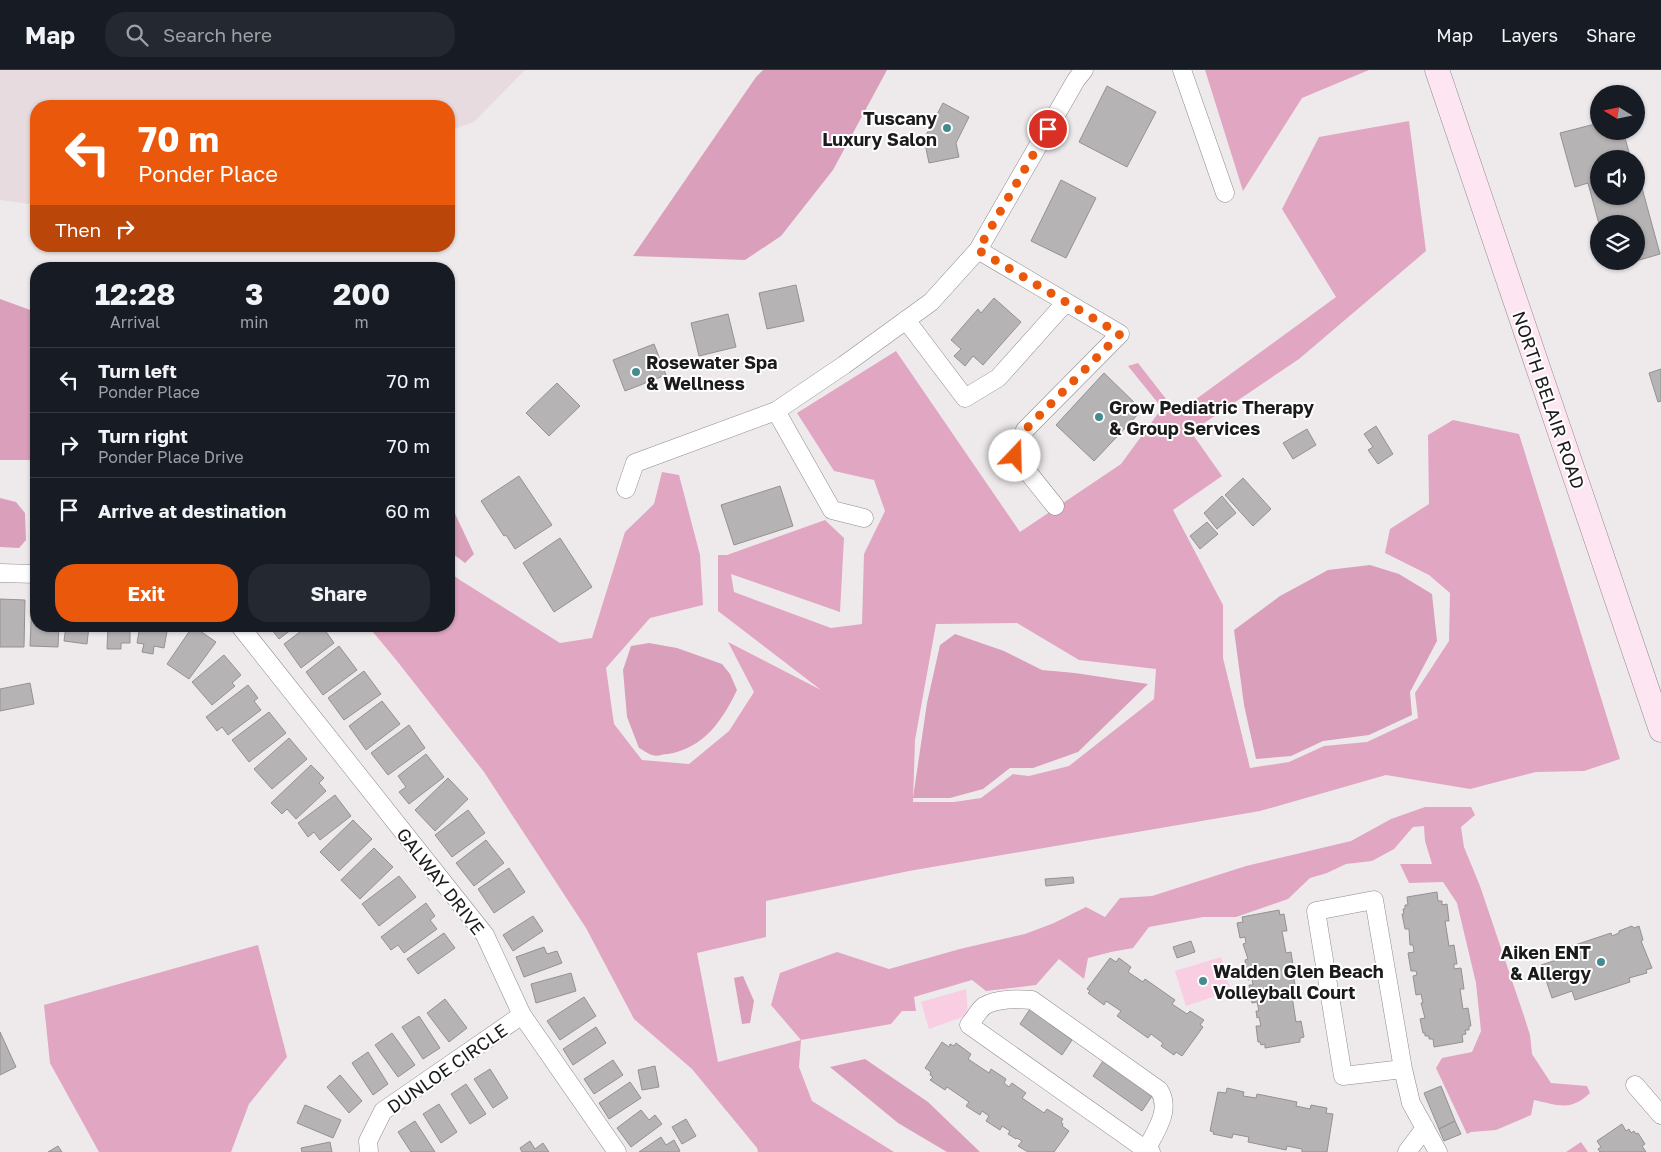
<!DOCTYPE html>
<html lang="en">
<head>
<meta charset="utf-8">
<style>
	:root { --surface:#171b24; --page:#242831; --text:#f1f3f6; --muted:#9ea1a6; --line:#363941; --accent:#ea580c }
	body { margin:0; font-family:"Golos Text",sans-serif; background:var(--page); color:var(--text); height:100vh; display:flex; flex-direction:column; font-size:19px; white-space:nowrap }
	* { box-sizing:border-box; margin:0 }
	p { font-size:16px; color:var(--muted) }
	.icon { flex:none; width:28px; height:28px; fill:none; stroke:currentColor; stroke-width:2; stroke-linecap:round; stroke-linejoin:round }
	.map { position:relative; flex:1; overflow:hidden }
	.panel { position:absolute; left:30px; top:192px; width:425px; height:370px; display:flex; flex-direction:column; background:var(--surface); border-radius:20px; box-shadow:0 1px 4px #0004 }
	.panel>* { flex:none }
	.guide { position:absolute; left:30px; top:30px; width:425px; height:152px; border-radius:20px; box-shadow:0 1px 4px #0004; background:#ea580c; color:#fff; overflow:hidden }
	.needle { width:32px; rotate:280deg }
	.tools { position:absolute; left:1590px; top:15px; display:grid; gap:10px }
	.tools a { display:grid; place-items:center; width:55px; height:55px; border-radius:50%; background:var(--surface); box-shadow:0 1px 4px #0004; font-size:25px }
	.pin { position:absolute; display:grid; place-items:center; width:42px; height:42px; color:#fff; margin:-21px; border:2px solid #fff; border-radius:50%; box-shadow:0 1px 5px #0007 }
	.me { position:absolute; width:55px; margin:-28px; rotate:21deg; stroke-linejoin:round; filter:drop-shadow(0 0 4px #0008) }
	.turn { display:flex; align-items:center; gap:18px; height:105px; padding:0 25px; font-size:22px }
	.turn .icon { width:65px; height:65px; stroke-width:2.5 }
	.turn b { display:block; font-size:35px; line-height:42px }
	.then { display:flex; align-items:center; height:48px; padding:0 25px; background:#0003; gap:10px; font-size:19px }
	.eta { display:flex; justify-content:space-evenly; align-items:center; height:85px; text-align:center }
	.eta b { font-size:30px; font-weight:700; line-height:35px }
	.action { display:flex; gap:10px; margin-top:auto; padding:10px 25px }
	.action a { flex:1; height:58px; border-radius:20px; background:var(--accent); color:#fff; font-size:20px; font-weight:700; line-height:58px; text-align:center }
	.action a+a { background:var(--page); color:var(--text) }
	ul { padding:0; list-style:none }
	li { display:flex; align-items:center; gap:15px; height:65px; padding:0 25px; border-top:1px solid var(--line) }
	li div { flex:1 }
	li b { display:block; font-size:19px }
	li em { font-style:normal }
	header { display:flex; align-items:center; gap:30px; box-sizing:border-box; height:70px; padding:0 25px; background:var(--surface); border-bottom:1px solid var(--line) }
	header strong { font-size:24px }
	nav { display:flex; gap:28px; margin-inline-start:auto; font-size:18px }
	.search { width:350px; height:45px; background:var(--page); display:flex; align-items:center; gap:12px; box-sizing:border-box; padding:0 18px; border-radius:20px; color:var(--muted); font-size:19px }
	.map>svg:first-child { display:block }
</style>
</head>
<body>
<header>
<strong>Map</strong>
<div class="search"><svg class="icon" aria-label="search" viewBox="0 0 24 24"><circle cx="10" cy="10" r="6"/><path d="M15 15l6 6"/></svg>Search here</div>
<nav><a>Map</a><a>Layers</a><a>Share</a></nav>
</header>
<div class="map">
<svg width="1661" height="1082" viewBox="0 0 1661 1082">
	<rect width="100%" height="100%" fill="#eeeaec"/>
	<polygon fill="#e7dbe0" points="0,0 525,0 474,52 449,61 449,36 36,36 36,135 0,130"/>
	<g fill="#f9cde2">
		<polygon points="1221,887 1231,921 1186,936 1175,901"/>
		<polygon points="966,919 968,945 929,959 921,932"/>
	</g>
	<g fill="#e1a6c2" fill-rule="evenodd">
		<polygon points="1205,0 1369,0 1302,28 1243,121"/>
		<path d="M1409,51L1426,181L1299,289L1191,362L1222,406L1173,440L1223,535V588L1250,698L1289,692L1324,676L1367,672L1418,648L1415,623L1449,571L1450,523L1429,505L1385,483L1390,459L1429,434L1428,365L1453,350L1519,364L1620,689L1584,701L1536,702L1470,719L1386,705L1260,741L909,801L766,831V867L697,883L718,992L801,970L771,935L780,903L837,882L889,899L960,879L1025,864L1054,853L1086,837L1105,847L1120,828L1152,826L1246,796L1351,771L1391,749L1425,737H1471L1475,745L1461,757L1464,777L1480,816L1524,946L1530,965L1532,984L1551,1013L1587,1016L1590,1023C1570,1042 1558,1035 1534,1030L1531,1045L1496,1060L1471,1062L1467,1064L1436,998L1442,988L1472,982L1481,961L1476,913L1457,833L1443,812L1409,813L1400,794H1432L1425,771L1424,756L1413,757L1394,779L1372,791L1346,794L1327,803L1310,808L1288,829L1236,847H1203L1149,857L1133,878L1111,882L1088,888L1084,909L1059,889L1036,915L986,921L972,910L914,927L916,941H902L891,954L801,970L799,997L812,1031L894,1082H758L757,1078L692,999L634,949L586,858L484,702L397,591L368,556H449V502L460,510L560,573L592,568L625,462L654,434L662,402L679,405L700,485L703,535L650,548L606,598L614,654L642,690L689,694L729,661L754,622L728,572L821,620L718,541V485H727L825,450L844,468L840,542L731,504L734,522L831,558L862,554L864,484L885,441L874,410L834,401L797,343L896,281L1020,462L1121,394L1162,338L1128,296L1138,293L1177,343L1336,227L1282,139L1319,67ZM1017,553L1079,590L1156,599L1154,629L1069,696L1029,706L1013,704L981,728L954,732H913L915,670L936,554Z"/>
		<polygon points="258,875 287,987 249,1034 231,1082 99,1082 50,993 44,935"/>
		<polygon points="1581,1072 1588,1082 1566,1082"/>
	</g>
	<g fill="#da9fbb">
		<polygon points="763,0 887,0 833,100 781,166 745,190 633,186 756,7"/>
		<polygon points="0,229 36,242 36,390 0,390"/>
		<polygon points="0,428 16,432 25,443 26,470 19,478 0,477"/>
		<polygon points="449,431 474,484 465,493 449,481"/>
		<polygon points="1370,495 1399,504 1432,524 1437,571 1410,622 1412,645 1369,665 1323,671 1291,686 1256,689 1244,635 1234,560 1280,526 1328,500"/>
		<polygon points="955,564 1004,581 1042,600 1075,603 1148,614 1078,682 1033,698 1010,698 983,719 950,728 913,728 927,633 940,575"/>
		<path d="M649,573L677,578L722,594L730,604L737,620C722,651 704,678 668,684C663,684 657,687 652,685C648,684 643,680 639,678L627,647L623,600L631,576Z"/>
		<polygon points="743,906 754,931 750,953 742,954 734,908"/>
		<polygon points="865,989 928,1032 980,1082 947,1082 898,1053 830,997"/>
	</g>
	<g fill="#b6b3b4" stroke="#959193">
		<polygon points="1107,16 1156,42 1127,97 1079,72"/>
		<polygon points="943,33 969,47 956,73 959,87 929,93 924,69"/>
		<polygon points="1599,53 1599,61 1623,61 1631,89 1599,89 1599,126 1636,126 1636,120 1642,118 1660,184 1636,191 1636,154 1599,154 1588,113 1575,117 1560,63"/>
		<polygon points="1061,110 1096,128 1066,188 1031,171"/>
		<polygon points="1599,163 1599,175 1594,177 1591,165"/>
		<polygon points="1607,191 1636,191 1609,199"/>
		<polygon points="796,215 804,251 767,259 759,223"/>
		<polygon points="994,228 1021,252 983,295 973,286 965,296 954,286 961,279 951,270 978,239 981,243"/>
		<polygon points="728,244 736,277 699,286 691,253"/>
		<polygon points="654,274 666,305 625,321 613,290"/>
		<polygon points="1661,299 1661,331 1658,332 1649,303"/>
		<polygon points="1104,303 1142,340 1094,391 1056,355"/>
		<polygon points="557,313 580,336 549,366 526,343"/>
		<polygon points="1376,356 1393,384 1378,394 1368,380 1373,377 1364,364"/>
		<polygon points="1307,359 1316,375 1293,389 1283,373"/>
		<polygon points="519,406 552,455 515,479 506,465 504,466 481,431"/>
		<polygon points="1243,408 1271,439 1253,456 1225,425"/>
		<polygon points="780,416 793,456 734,475 721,435"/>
		<polygon points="1222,426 1236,443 1217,459 1204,443"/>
		<polygon points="1207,452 1218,464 1200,479 1190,466"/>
		<polygon points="560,468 592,517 554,542 523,493"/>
		<polygon points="0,529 25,530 24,577 0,577"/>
		<polygon points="32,529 36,529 36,556 59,556 58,577 30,576"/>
		<polygon points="66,556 89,556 87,574 64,571"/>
		<polygon points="108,556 130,556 130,573 121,573 121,579 107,579"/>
		<polygon points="140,556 168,556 164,578 154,576 153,584 142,582 144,574 137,573"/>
		<polygon points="193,556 216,572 189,609 167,594"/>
		<polygon points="269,556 296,556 279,569"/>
		<polygon points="308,556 322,556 334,573 301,598 284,574"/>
		<polygon points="339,576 357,600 323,625 306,602"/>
		<polygon points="224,585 241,605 232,613 235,616 212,635 192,612"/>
		<polygon points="364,601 381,624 344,650 328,628"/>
		<polygon points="30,613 34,634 0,641 0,619"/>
		<polygon points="248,615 258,628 254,631 261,640 228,665 222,657 217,661 206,647"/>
		<polygon points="382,631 400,654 366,680 349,656"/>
		<polygon points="269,642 286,663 249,692 232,670"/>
		<polygon points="409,655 425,678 388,705 371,683"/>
		<polygon points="289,668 307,689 272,719 254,699"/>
		<polygon points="426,684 444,707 409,734 399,722 406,717 398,706"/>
		<polygon points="311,695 324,708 319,713 326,721 296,749 287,739 282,744 271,733"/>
		<polygon points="448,708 468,729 435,761 415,740"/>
		<polygon points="335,725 351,746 320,770 314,762 308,767 298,753"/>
		<polygon points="468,740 485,763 452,787 435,765"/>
		<polygon points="353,750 372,769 339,801 320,782"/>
		<polygon points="486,770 504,793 474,816 456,793"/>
		<polygon points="374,778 393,797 360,829 341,810"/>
		<polygon points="509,798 525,822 494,843 478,819"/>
		<polygon points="399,806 416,827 379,856 362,834"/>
		<polygon points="1073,807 1074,813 1046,816 1045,809"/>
		<polygon points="1437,822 1438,831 1442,831 1442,835 1447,834 1449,851 1445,851 1449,876 1454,875 1457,894 1454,894 1454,899 1461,898 1464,919 1460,919 1463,939 1468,938 1471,956 1469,956 1469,960 1465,960 1466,964 1462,965 1463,972 1434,977 1433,969 1429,969 1429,966 1425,966 1425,963 1423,963 1420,949 1425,948 1421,933 1423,933 1421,924 1416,925 1413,906 1417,905 1416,901 1411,901 1408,883 1414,882 1413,875 1410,875 1409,859 1405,859 1402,844 1404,844 1403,839 1405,839 1405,835 1408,835 1407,827"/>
		<polygon points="426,833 435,846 430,850 437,859 404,883 398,875 391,880 381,867"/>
		<polygon points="1279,840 1280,845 1284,844 1287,861 1282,861 1286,883 1291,882 1294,902 1289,903 1290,910 1294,909 1297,925 1292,926 1296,952 1301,951 1304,967 1300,968 1300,972 1265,978 1265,974 1261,975 1260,972 1258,972 1256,956 1261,956 1259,947 1257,948 1256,941 1259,941 1257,932 1252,933 1249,915 1253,915 1252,909 1248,910 1245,890 1248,889 1243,874 1246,873 1245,867 1240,868 1237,853 1243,852 1242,847"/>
		<polygon points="533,846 543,861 513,881 503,865"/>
		<polygon points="1632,856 1634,858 1639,856 1643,870 1641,871 1652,898 1646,900 1647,903 1629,908 1630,912 1575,930 1572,921 1552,928 1541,895 1563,888 1560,880 1611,863 1612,866 1619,863 1619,861"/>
		<polygon points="444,863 455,878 418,904 407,889"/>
		<polygon points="1191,871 1195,882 1177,888 1173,877"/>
		<polygon points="544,877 547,884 557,881 562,893 524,907 516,887"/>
		<polygon points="1110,888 1116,892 1119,888 1131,897 1128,902 1143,912 1145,909 1175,930 1172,934 1187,944 1190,941 1204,950 1200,955 1203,957 1182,986 1176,982 1174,985 1161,976 1163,973 1151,964 1148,968 1117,946 1121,941 1106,931 1104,935 1088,923 1090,921 1087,919"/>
		<polygon points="571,903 576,921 536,933 531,914"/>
		<polygon points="584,927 596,946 560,970 547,951"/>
		<polygon points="445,929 467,958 449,972 427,943"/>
		<polygon points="1030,939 1072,970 1062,985 1020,954"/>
		<polygon points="419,946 440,978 423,989 402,957"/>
		<polygon points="596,957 606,973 573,995 563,979"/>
		<polygon points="0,962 16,997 0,1005"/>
		<polygon points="392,963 415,995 398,1007 375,975"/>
		<polygon points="942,972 949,977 950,974 954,976 956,973 971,984 968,989 989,1003 991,999 1006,1009 1004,1013 1009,1017 1012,1013 1026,1023 1022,1028 1044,1043 1047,1039 1063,1049 1061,1052 1063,1054 1062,1056 1069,1061 1054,1082 1028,1082 1018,1076 1022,1071 1017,1068 1016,1069 1008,1064 1010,1061 1002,1056 1000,1060 986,1051 989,1046 982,1041 980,1045 966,1036 969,1032 947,1017 945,1020 930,1010 933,1007 930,1005 931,1002 925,998"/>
		<polygon points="368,982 388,1014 373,1025 352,993"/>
		<polygon points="613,990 623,1005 594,1024 584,1009"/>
		<polygon points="1103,991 1152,1026 1142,1041 1093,1006"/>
		<polygon points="655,996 659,1017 642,1020 638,1000"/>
		<polygon points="490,999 508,1028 493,1038 474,1009"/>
		<polygon points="340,1005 362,1031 349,1043 327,1017"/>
		<polygon points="630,1012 641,1028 609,1049 599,1033"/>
		<polygon points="466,1014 486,1044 470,1054 451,1024"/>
		<polygon points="1441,1016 1455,1051 1439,1059 1424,1023"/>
		<polygon points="1227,1018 1244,1022 1243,1026 1256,1028 1257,1024 1297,1032 1296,1036 1310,1039 1311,1035 1327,1038 1326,1043 1333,1044 1327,1082 1302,1082 1302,1079 1287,1076 1286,1080 1248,1072 1249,1067 1233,1064 1232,1068 1213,1064 1214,1062 1210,1061 1218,1022 1226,1023"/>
		<polygon points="439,1034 457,1062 441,1073 423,1044"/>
		<polygon points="305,1035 341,1050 333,1068 297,1053"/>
		<polygon points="641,1040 649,1050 655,1045 662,1054 631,1077 617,1058"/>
		<polygon points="686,1049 696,1066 682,1074 672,1057"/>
		<polygon points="415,1051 435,1082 411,1082 398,1062"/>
		<polygon points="1455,1051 1461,1064 1444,1071 1439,1059"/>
		<polygon points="1622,1054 1626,1061 1629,1059 1631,1063 1634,1061 1636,1064 1638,1063 1645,1074 1642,1076 1646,1082 1600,1082 1598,1079 1601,1077 1597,1071"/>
		<polygon points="661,1067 666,1075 674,1070 680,1081 678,1082 639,1082"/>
		<polygon points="530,1071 535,1079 543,1073 549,1082 522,1082 520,1078"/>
		<polygon points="330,1072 332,1082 302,1082 301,1078"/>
		<polygon points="58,1076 62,1082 48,1082"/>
	</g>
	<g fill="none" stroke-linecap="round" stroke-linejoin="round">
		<defs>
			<g id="minor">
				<polyline points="1182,0 1225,123"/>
				<polyline points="978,180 1120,264 1025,360 1015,386 1055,436"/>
				<polyline points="906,250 965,328 998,308 1066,232"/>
				<polyline points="776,341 832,440 864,448"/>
				<polyline points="626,419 635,393 776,341 844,295 931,232 978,180 1076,10 1084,0"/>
				<polyline points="0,503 36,504"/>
				<polyline points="240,556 485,865 522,945 617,1082"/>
				<polyline points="1403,999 1343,1006 1316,841 1374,830 1403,999 1411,1033 1438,1082"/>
				<polyline points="1635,1015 1661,1045"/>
				<path d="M1146,1080C1155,1062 1172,1040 1159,1020L1032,930C1017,929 998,928 984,936C979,940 974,949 969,955L1146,1080L1151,1082"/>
				<polyline points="369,1082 368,1071 383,1041 522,945"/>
				<polyline points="1407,1082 1425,1058"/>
			</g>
			<polyline id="secondary" points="1437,0 1661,660"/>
		</defs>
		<use href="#minor" stroke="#8e8b8d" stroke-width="19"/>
		<use href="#secondary" stroke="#8e8b8d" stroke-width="25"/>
		<use href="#minor" stroke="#fff" stroke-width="18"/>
		<use href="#secondary" stroke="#fde6f1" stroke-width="24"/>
	</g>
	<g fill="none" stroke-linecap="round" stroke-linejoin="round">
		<polyline stroke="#ea580c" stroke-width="9" stroke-dasharray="0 16.2" points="1015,386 1025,360 1120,264 978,180 1048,59"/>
	</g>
	<g fill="#448b8e" stroke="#fff" stroke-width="2">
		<circle cx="947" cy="58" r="5"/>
		<circle cx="636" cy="302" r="5"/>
		<circle cx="1099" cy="347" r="5"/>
		<circle cx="1601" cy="892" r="5"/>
		<circle cx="1203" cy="911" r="5"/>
	</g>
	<g text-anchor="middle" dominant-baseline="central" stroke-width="4" stroke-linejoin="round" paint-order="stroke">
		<g font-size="18" font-weight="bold" fill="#1c1b1b" stroke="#fff" text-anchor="start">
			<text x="937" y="48" text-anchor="end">Tuscany<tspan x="937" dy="21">Luxury Salon</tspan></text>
			<text x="646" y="292">Rosewater Spa<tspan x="646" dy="21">&amp; Wellness</tspan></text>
			<text x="1109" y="337">Grow Pediatric Therapy<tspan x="1109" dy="21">&amp; Group Services</tspan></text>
			<text x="1591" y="882" text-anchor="end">Aiken ENT<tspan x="1591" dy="21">&amp; Allergy</tspan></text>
			<text x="1213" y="901">Walden Glen Beach<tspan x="1213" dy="21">Volleyball Court</tspan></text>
		</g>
		<g font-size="18" fill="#1c1b1b" stroke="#fff">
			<text transform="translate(1549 330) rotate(71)">NORTH BELAIR ROAD</text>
			<text transform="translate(441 811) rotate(52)">GALWAY DRIVE</text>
			<text transform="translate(447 998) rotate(-35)">DUNLOE CIRCLE</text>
		</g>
	</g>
</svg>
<div class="tools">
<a><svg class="needle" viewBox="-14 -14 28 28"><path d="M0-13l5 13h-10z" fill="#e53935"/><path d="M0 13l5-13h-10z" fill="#9ea1a6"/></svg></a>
<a><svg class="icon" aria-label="sound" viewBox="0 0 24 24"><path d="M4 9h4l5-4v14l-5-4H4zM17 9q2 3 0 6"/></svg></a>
<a><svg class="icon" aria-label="layers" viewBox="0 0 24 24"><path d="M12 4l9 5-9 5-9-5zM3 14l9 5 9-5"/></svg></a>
</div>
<div class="pin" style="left:1048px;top:59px;background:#d93025"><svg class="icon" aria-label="arrive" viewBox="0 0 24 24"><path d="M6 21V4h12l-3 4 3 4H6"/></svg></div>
<svg class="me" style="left:1015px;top:386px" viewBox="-20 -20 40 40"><circle r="19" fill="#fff"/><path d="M0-13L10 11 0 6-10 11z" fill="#ea580c"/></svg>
<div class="guide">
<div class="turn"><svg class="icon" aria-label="left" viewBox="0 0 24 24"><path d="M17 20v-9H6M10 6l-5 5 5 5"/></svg><div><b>70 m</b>Ponder Place</div></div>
<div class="then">Then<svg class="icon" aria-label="right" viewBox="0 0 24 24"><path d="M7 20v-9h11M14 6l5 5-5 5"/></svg></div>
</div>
<section class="panel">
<div class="eta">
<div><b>12:28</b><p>Arrival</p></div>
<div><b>3</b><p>min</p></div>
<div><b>200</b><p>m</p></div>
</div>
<ul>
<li><svg class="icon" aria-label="left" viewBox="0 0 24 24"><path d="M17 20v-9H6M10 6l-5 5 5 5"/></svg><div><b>Turn left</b><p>Ponder Place</p></div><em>70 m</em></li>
<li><svg class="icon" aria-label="right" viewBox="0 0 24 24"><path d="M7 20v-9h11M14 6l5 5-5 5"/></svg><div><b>Turn right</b><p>Ponder Place Drive</p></div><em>70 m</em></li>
<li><svg class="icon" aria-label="arrive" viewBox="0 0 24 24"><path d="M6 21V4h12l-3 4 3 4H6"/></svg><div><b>Arrive at destination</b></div><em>60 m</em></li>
</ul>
<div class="action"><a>Exit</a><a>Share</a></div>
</section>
</div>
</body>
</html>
